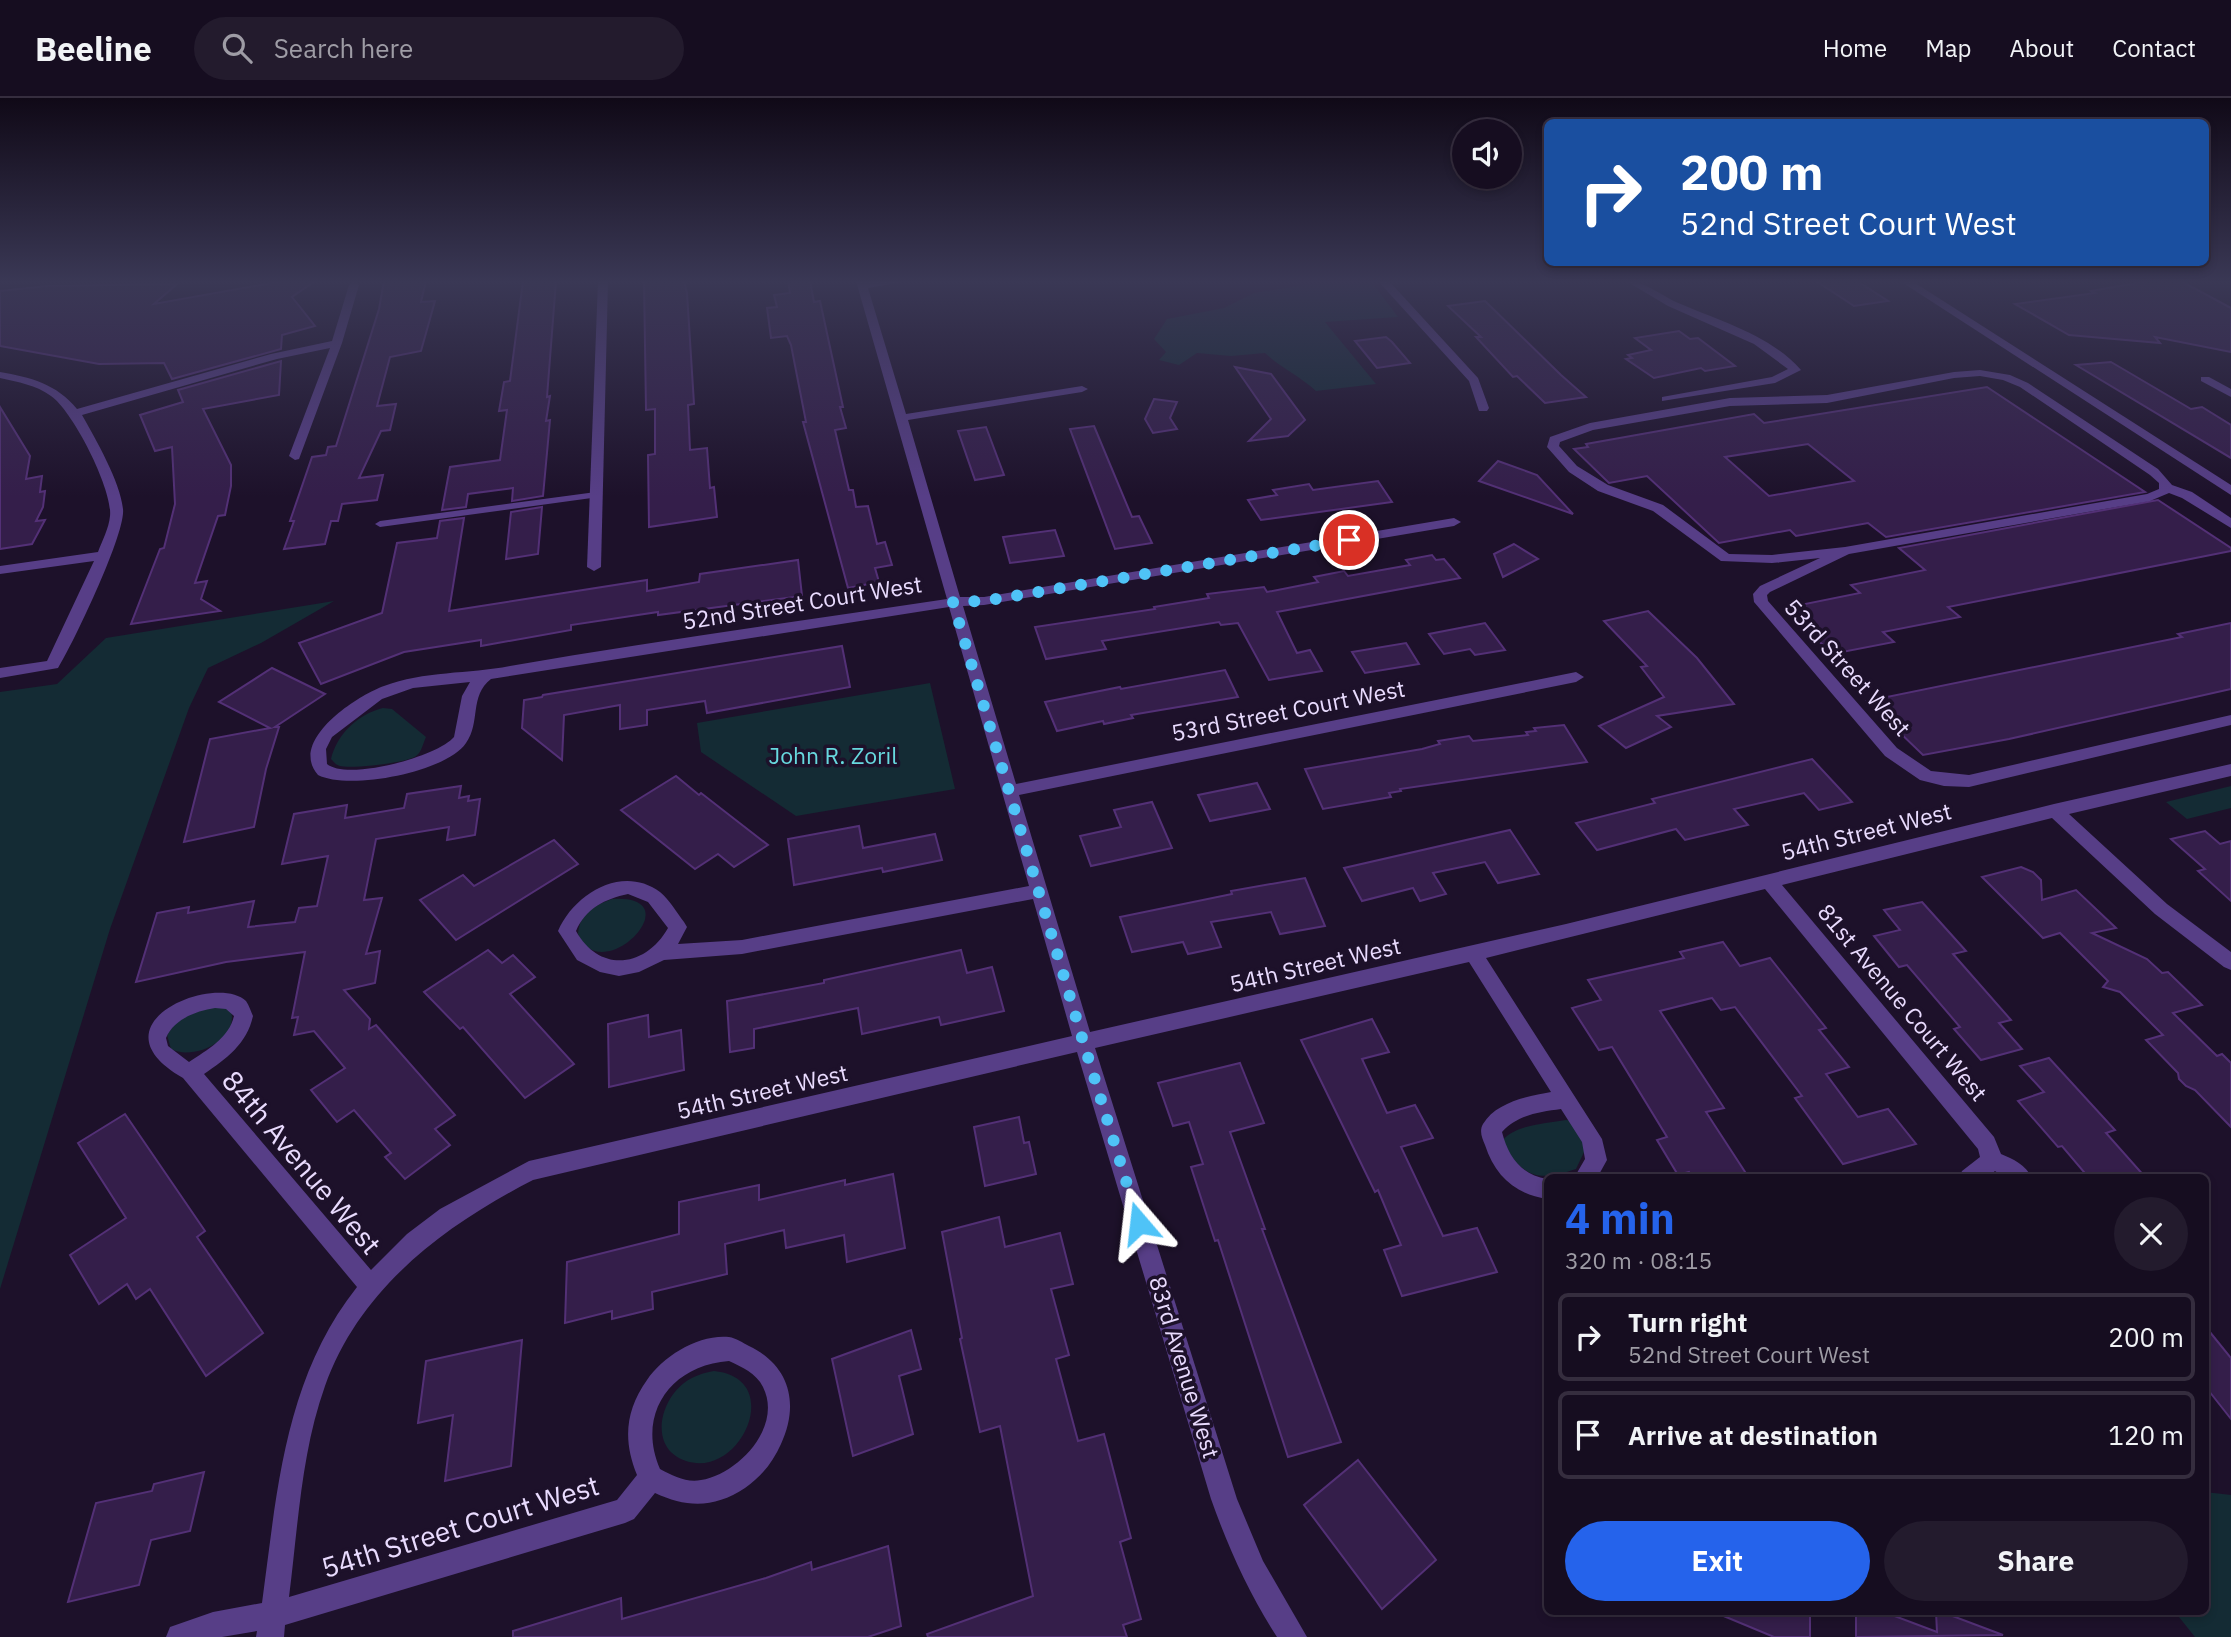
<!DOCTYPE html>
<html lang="en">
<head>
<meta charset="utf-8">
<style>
	:root { --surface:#160d20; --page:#231b2d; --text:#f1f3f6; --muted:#9e9ca5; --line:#352d3e; --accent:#2563eb }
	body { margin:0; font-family:"IBM Plex Sans",sans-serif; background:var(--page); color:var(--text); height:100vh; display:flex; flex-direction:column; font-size:26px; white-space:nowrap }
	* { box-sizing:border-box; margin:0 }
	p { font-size:23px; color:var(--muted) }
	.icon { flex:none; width:38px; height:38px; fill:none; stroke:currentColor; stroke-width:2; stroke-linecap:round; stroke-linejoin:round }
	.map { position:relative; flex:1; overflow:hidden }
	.sheet { position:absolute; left:1544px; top:1076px; width:665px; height:441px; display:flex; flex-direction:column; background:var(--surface); border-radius:10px; box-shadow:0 4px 10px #0003,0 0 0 2px var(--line) }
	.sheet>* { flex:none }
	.banner { position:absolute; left:1544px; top:21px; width:665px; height:147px; border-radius:10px; box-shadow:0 4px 10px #0003,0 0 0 2px var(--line); background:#1a4fa0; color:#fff; overflow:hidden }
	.controls { position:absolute; left:1452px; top:21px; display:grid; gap:14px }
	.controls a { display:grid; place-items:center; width:70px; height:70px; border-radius:50%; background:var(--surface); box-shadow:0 4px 10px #0003,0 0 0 2px var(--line); font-size:35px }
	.pin { position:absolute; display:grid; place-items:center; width:60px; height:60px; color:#fff; margin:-30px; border:4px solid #fff; border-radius:50%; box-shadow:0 2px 7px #0007 }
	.me { position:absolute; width:77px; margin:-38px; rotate:343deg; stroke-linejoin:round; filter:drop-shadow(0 0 5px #0008) }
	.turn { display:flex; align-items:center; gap:24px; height:147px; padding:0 21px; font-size:32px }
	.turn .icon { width:91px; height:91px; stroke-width:2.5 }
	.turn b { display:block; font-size:49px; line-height:60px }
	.round { display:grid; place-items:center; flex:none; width:74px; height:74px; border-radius:37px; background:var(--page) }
	.overview { display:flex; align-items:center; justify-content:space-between; height:119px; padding:0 21px }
	h1 { font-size:42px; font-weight:700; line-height:52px; color:var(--accent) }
	.action { display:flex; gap:14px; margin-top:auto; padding:14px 21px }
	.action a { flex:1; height:80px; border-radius:42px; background:var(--accent); color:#fff; font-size:28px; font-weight:700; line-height:80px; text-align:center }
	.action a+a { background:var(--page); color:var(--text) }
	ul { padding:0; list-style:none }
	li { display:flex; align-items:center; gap:21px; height:88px; margin:0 14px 10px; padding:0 7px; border:4px solid var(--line); border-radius:10px }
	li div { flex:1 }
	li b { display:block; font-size:26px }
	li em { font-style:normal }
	header { display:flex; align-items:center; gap:42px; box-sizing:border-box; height:98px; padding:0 35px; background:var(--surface); border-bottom:2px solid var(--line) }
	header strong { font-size:33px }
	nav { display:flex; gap:38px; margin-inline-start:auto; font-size:24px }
	.search { width:490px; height:63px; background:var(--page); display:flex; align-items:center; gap:18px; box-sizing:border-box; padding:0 24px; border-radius:38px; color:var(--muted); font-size:26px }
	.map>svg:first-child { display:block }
</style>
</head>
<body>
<header>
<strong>Beeline</strong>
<div class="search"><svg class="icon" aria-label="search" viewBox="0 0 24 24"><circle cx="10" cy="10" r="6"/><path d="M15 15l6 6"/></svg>Search here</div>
<nav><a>Home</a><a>Map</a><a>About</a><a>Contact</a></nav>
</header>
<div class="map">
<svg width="2231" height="1539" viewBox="0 0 2231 1539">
	<rect width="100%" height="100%" fill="#1d112a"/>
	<g fill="#142b34">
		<path d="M1328,183H1371L1398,219L1325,224L1376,286L1316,293C1300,278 1281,270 1265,255L1231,258L1197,255L1179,267L1159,262L1166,254L1154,241L1167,221L1224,210L1254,195Z"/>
		<polygon points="334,503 261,545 208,570 189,610 110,831 0,1191 0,594 57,586 106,540"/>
		<polygon points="930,585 955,691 796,718 701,654 697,625"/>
		<path d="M383,610L392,611L426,639C423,645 422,654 416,658C407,665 351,671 340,668C336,667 335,665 331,661C337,636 358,616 383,610Z"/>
		<polygon points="2231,688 2231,710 2187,721 2166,704"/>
		<path d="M612,801C695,796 601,893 578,836C579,816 595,807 612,801Z"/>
		<path d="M218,906L231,913C239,942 193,963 171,951L167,937L178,921Z"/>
		<path d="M1566,1022L1575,1023L1586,1050L1576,1071C1535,1085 1525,1078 1500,1045C1514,1026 1545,1026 1566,1022Z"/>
		<path d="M714,1273C786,1280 741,1381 686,1363C649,1351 659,1304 684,1285C693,1278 703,1275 714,1273Z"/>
		<polygon points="2205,1394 2231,1397 2231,1539 2195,1539 2175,1514 2205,1514"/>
	</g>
	<g fill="#341e4a" stroke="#533076" stroke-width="2" fill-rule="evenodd">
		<polygon points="283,183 315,183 292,199 315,228 282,237 281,251 172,281 164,265 99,266 0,248 0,193 47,188 177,186 154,206"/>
		<polygon points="384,183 426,183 421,204 435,203 421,253 390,259 377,308 396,306 390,332 381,333 359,380 383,377 377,402 342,406 338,423 331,423 325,446 284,451 294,423 290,423 312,359 326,357 328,349 336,348 379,211"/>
		<polygon points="523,183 556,183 547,299 550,298 546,323 550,322 543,398 512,403 513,390 468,396 466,409 442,412 450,369 500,362 507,312 499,313 504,284 510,283"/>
		<polygon points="644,183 684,183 687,195 694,306 688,307 690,352 707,350 710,390 714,389 717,419 649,429 648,357 655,356 655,311 646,312"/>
		<polygon points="788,183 810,183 814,204 820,203 843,309 840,309 846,330 835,332 849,392 853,392 856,409 868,408 877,446 885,444 892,467 875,470 879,484 848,490 803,324 806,324 791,247 787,238 771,240 767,210 777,209 774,197 790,195"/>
		<polygon points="1816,183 1857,183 1888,203 1854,208"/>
		<polygon points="2148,183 2181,183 2231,210 2231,254 2155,239 2160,245 2069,237 2015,206 2095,195 2091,193"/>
		<polygon points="1485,203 1561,277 1586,299 1545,305 1517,278 1513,279 1476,239 1481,239 1448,208"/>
		<polygon points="1679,233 1690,241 1698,240 1735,268 1705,273 1701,270 1654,280 1626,261 1632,260 1628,257 1651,252 1635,240"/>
		<polygon points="1386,239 1392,244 1410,265 1377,270 1355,243"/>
		<polygon points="281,263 279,297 203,311 231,367 231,388 225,417 218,418 195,485 207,483 201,501 220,513 131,526 160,451 164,450 175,406 172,349 155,353 140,317 183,304 178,292"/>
		<polygon points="2111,264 2191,311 2202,309 2231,327 2231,360 2076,267"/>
		<polygon points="1235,269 1271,276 1305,322 1288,338 1249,343 1271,321"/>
		<path d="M1987,289L2145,394L1886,439L1868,425L1796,438L1790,432L1719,445L1647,378L1609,385L1574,351L1588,349L1586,346L1754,316L1764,325ZM1808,346L1854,383L1769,398L1725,359Z"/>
		<polygon points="1154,301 1177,304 1170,320 1177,331 1153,335 1145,321"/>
		<polygon points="0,309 30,358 26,381 42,378 40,394 45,393 43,409 36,423 45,422 32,446 0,451"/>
		<polygon points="1094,328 1132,419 1139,418 1152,445 1115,451 1070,331"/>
		<polygon points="986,329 1004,377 975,382 958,333"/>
		<polygon points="1498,363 1537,377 1573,416 1479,383"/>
		<polygon points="1378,383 1392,404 1261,422 1248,402 1277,397 1273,392 1309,386 1313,392"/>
		<polygon points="2158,402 2231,450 2231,453 1948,509 1960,519 1883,534 1894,544 1832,556 1785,510 1860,495 1851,487 1925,472 1899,450"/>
		<polygon points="542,409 538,456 506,461 511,414"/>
		<polygon points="464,420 449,513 647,482 647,493 699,484 700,476 798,462 802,498 658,517 658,514 571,527 571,532 481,548 481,542 404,554 321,586 299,545 382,515 397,445 437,440 440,423"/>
		<polygon points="1055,432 1064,458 1010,465 1003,439"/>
		<polygon points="1514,446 1538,461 1503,479 1494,456"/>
		<polygon points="1432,457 1436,462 1444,461 1460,480 1277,514 1297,555 1310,552 1322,573 1269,582 1238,525 1221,527 1219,524 1102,543 1106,551 1046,561 1035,529 1155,511 1154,509 1209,500 1207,496 1264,489 1267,494 1318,484 1314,479 1344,473 1348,478 1410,467 1406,462"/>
		<polygon points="1648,513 1697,560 1734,606 1657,618 1671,629 1626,650 1599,628 1664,599 1641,569 1647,568 1604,523"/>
		<polygon points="1485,525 1505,552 1475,557 1470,551 1444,556 1429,536"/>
		<polygon points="2231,525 2231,591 2009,641 1923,657 1867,603 2182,539 2178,536"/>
		<polygon points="1406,545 1419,566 1365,575 1352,554"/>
		<polygon points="842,548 850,589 707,615 705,603 647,612 647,627 620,631 620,607 564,617 562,662 522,630 524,602 542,599 543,597"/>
		<polygon points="272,570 325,596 275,629 279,629 266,671 254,729 184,744 210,641 270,630 219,604"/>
		<polygon points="1225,572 1238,599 1131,617 1133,620 1104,626 1103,623 1057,633 1045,604 1120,589 1121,591"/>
		<polygon points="1564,627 1587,664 1400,691 1401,693 1389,695 1391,699 1323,711 1305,671 1422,651 1440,646 1438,643 1469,638 1473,643 1528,637 1526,634 1536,633 1534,630"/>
		<polygon points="1812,661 1852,704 1819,712 1804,695 1734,711 1748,727 1685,742 1676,731 1597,752 1576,725 1655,705 1652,701"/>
		<polygon points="676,678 699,697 701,695 768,747 734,769 718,756 695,771 621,712"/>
		<polygon points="1257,685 1270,711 1210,723 1198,697"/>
		<polygon points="461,688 459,700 469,698 468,703 480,701 475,737 447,742 449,729 376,741 364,802 382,800 366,856 380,853 375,885 344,892 370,921 369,931 376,927 455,1017 435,1031 450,1047 405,1081 385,1059 391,1055 354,1012 337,1024 311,992 345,970 314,933 294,937 298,919 292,920 305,854 226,864 136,884 157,815 189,809 188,815 254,803 248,829 295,824 299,810 317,808 328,758 282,766 294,716 347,707 345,720 404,710 407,696"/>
		<polygon points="1152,704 1172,750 1091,768 1080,738 1121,729 1114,712"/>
		<polygon points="859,728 863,750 935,736 942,762 883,774 882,770 794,787 788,741"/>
		<polygon points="1510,732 1539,776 1498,785 1485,764 1433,775 1446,796 1420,803 1413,790 1362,803 1344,770"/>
		<polygon points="2205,733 2220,746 2231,743 2231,803 2198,773 2205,771 2171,741"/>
		<polygon points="554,742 578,766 456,842 420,802 463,777 474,788"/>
		<polygon points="2021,769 2033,774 2041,782 2042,802 2076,792 2116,830 2092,835 2147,861 2162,875 2168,874 2202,907 2173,915 2217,958 2222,956 2231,965 2231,1029 2195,992 2186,988 2179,981 2178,975 2146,942 2163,937 2120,894 2103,889 2108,883 2060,835 2043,840 1982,779"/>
		<polygon points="1305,780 1325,828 1280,836 1271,814 1211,824 1221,849 1188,856 1183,844 1132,854 1120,819 1232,796 1231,793"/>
		<polygon points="1922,804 1966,853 1953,856 2011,922 1999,925 2022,951 1981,962 1954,931 1960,929 1907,867 1899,869 1874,838 1900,832 1884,812"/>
		<polygon points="1723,844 1740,868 1770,860 1826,930 1819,932 1849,969 1826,976 1858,1019 1888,1011 1916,1046 1843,1066 1795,1000 1802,998 1735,909 1721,912 1712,900 1660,913 1724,1010 1706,1014 1749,1080 1693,1080 1689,1074 1678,1077 1657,1042 1667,1039 1612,949 1599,952 1572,910 1601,902 1588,882 1684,860 1680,854"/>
		<polygon points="488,852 502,865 513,857 535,879 510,896 574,966 525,1000 463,929 460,931 424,894"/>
		<polygon points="961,852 967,875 992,869 1004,913 941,927 939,919 862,936 858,910 754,931 754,950 730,954 727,903 824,885 824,882"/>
		<polygon points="648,917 649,939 681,932 684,972 609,989 608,926"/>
		<polygon points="1372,921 1389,954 1362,961 1387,1015 1415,1007 1433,1040 1401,1049 1443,1138 1477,1130 1497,1174 1402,1198 1384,1152 1401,1147 1378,1092 1375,1094 1301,942"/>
		<polygon points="2049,960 2115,1032 2106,1035 2146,1080 2089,1080 2062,1048 2058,1049 2018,1003 2044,994 2020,968"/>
		<polygon points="1240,965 1264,1025 1230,1034 1265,1131 1262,1131 1341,1344 1288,1359 1218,1142 1215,1143 1191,1069 1203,1066 1189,1024 1173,1028 1158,985"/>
		<polygon points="125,1016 205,1133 197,1139 263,1235 206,1278 150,1191 136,1201 127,1186 99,1206 70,1157 126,1120 78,1045"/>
		<polygon points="1019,1019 1024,1045 1029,1044 1036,1076 985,1088 974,1029"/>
		<polygon points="893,1076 905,1150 847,1164 844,1137 786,1150 784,1132 725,1146 727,1176 652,1194 653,1211 612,1221 612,1213 565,1225 567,1164 679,1136 679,1104 759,1087 759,1102 845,1082 845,1087"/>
		<polygon points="999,1119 1005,1149 1060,1135 1073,1186 1051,1191 1069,1257 1056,1261 1078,1343 1104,1336 1131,1440 1120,1444 1141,1521 1123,1527 1127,1539 928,1539 927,1536 1033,1498 1000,1328 980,1334 960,1241 962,1240 942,1134"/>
		<polygon points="2205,1228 2231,1260 2231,1321 2205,1288"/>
		<polygon points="911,1232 921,1271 899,1278 913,1336 853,1358 832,1261"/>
		<polygon points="522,1242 511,1368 445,1383 453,1317 418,1325 426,1263"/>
		<polygon points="1358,1362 1436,1462 1382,1511 1304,1407"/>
		<polygon points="204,1374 190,1433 151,1442 139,1487 68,1504 96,1405 152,1393 154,1386"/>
		<polygon points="888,1448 901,1528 868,1539 513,1539 513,1533 621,1500 622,1521 766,1480 811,1464 812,1472"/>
		<polygon points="1714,1514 1810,1514 1810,1539 1774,1539"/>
		<polygon points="1856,1514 1884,1514 1937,1534 1936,1514 1942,1514 2003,1537 1856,1539"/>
	</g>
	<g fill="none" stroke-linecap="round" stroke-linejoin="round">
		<polygon fill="#573e87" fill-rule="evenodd" points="596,394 601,397 599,399 380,429 375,426 380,423"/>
		<g fill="#573e87" fill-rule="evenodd">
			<polygon points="598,183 608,183 601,469 594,473 587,469"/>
			<path d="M856,183H908L868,190L906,316L1082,288L1088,291L1082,294L908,322L960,499H984L1454,420L1461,424L1454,428L984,507L963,508L1016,686L1576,574L1584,579L1576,584L1019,697L1090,934L1566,826L2054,706L2231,666V678L2069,716L2167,806L2231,854V872L2224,869L2155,816L2052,720L1782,787L1994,1039L2001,1056C2013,1061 2026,1067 2032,1080H2005L1995,1073L1986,1080H1959L1962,1073L1980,1059L1978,1051L1765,791L1486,860L1602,1041L1607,1062L1597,1080H1574L1585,1061L1582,1044L1561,1011C1539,1014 1517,1017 1502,1034C1508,1058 1521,1077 1547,1081V1101C1515,1096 1495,1078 1485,1047C1482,1040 1479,1033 1483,1026C1496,1004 1528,998 1551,994L1469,864L1095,950L1237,1401L1263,1463L1307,1539H1277C1249,1496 1228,1449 1211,1401L1077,954L533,1082C444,1128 360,1190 325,1288C301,1355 298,1429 289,1499L617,1402L637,1377C623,1343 625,1313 647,1282C663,1258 699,1236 729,1239C736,1240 743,1245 749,1248C789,1267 800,1305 781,1346C773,1364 762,1378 745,1390C715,1410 687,1410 655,1395L634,1421L625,1425L285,1527L284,1539H256L257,1533L222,1539H166L170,1529L213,1514L262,1505C277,1395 284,1281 357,1189L183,980C88,926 216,874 246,903C249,907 251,914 253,918C247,946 226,961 204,976L371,1172L407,1136L440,1111L529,1063L1072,938L1033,801L742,856L664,862L639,874L619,878L600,874L577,862L558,833C574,796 622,766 660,794C669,801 677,815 684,824L687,829L678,846L742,842L1029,788L949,509L491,581C469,598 481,624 466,645C447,674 349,693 318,677C288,643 356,598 384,588C423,573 469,576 510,568C655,543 801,523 947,501ZM470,584L462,598L454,639C437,659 347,683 327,666L326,651L332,639L382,601L413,590ZM628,796L648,804L668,830C646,869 600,876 576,833C586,810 605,801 628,796ZM215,910L226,911L234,918C229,940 207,952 189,964L168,948L166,940C174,921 196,913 215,910ZM729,1263C742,1269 756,1275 763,1289C783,1329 738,1376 701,1382C687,1385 673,1378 660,1371C636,1316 671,1267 729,1263Z"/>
			<polygon points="1378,183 1389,183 1478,280 1489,310 1487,313 1479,313 1469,283"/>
			<path d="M1626,183C1644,183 1659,196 1676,204C1719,223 1769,236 1801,272L1775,285L1662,303V299L1772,279L1788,271L1754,246L1668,208Z"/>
			<polygon points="1900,183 1912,183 2231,387 2231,397"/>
			<path d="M354,184L359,187L342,245L299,361L295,362L289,358L330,250L277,261L82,317C96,342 120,383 123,411C126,435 73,546 58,570L0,580V570L47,563L94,463L0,476V468L98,454C102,443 109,430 110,418C113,392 73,313 51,298C36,287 18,284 0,280V274C30,279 57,286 77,311L271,256L332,243L349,187Z"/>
			<path d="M1980,272L2010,277L2028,285L2158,371L2172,387L2192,394L2231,420V430L2182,400L2169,395L2150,403L1849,456L1770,494L1767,497L1768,503L1897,650L1931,673L1969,677L2231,617V627L1969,689L1944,688L1920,682L1885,658L1754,504L1753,496L1760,488L1820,460L1772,465L1721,463L1653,413L1598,393L1569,374L1547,349L1550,339L1590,325L1730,300L1827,297L1954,274ZM1980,278L2003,282L2020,289L2150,377L2159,385V391L2147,396L1845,449L1772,457L1729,456L1663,407L1608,387L1577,368L1559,348L1560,344L1593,332L1730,308L1827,305L1954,280Z"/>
			<polygon points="2201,279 2209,279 2231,291 2231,299 2201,283"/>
		</g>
	</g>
	<linearGradient id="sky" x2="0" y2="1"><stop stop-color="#100917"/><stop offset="0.46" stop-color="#3a3855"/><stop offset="1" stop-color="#3a3855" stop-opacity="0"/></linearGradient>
	<rect width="2231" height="399" fill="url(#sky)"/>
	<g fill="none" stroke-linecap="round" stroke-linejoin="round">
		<polyline stroke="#4fc3f7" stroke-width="12" stroke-dasharray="0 21.6" points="1139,1125 1083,943 953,504 984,503 1349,442"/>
	</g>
	<g text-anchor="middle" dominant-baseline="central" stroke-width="7" stroke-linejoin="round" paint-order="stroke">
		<g font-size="23" fill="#e9dbfe" stroke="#1d112a">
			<text transform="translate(802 504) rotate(-9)">52nd Street Court West</text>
			<text transform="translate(1848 569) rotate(48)">53rd Street West</text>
			<text transform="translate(1288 612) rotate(-11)">53rd Street Court West</text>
			<text transform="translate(1866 733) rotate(-14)">54th Street West</text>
			<text transform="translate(1315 866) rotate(-13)">54th Street West</text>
			<text transform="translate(1903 904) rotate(50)">81st Avenue Court West</text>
			<text transform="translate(762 993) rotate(-13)">54th Street West</text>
			<text transform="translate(1185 1269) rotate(73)">83rd Avenue West</text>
		</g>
		<g font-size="23" fill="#67d8de" stroke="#1d112a">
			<text x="833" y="657">John R. Zoril</text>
		</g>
		<g font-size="28" fill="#e9dbfe" stroke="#1d112a">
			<text transform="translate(302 1064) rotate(50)">84th Avenue West</text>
			<text transform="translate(460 1428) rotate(-17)">54th Street Court West</text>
		</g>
	</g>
</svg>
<div class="controls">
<a><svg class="icon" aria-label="sound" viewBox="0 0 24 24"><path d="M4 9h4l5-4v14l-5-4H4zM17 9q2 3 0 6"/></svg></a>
</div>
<div class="pin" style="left:1349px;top:442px;background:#d93025"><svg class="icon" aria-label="arrive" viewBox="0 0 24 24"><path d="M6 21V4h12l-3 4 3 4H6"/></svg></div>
<svg class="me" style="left:1139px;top:1125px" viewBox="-20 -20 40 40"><path d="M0-17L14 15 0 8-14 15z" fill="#4fc3f7" stroke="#fff" stroke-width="4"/></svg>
<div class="banner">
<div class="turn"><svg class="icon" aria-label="right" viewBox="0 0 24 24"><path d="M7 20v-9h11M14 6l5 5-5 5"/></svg><div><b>200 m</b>52nd Street Court West</div></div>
</div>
<section class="sheet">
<div class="overview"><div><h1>4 min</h1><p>320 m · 08:15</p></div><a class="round"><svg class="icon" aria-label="close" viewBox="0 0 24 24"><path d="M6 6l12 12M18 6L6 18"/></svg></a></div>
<ul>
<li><svg class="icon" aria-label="right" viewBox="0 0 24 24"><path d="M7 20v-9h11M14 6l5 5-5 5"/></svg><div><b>Turn right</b><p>52nd Street Court West</p></div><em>200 m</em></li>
<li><svg class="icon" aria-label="arrive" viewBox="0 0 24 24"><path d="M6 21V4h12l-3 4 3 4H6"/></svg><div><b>Arrive at destination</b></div><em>120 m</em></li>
</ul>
<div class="action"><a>Exit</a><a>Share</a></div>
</section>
</div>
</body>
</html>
